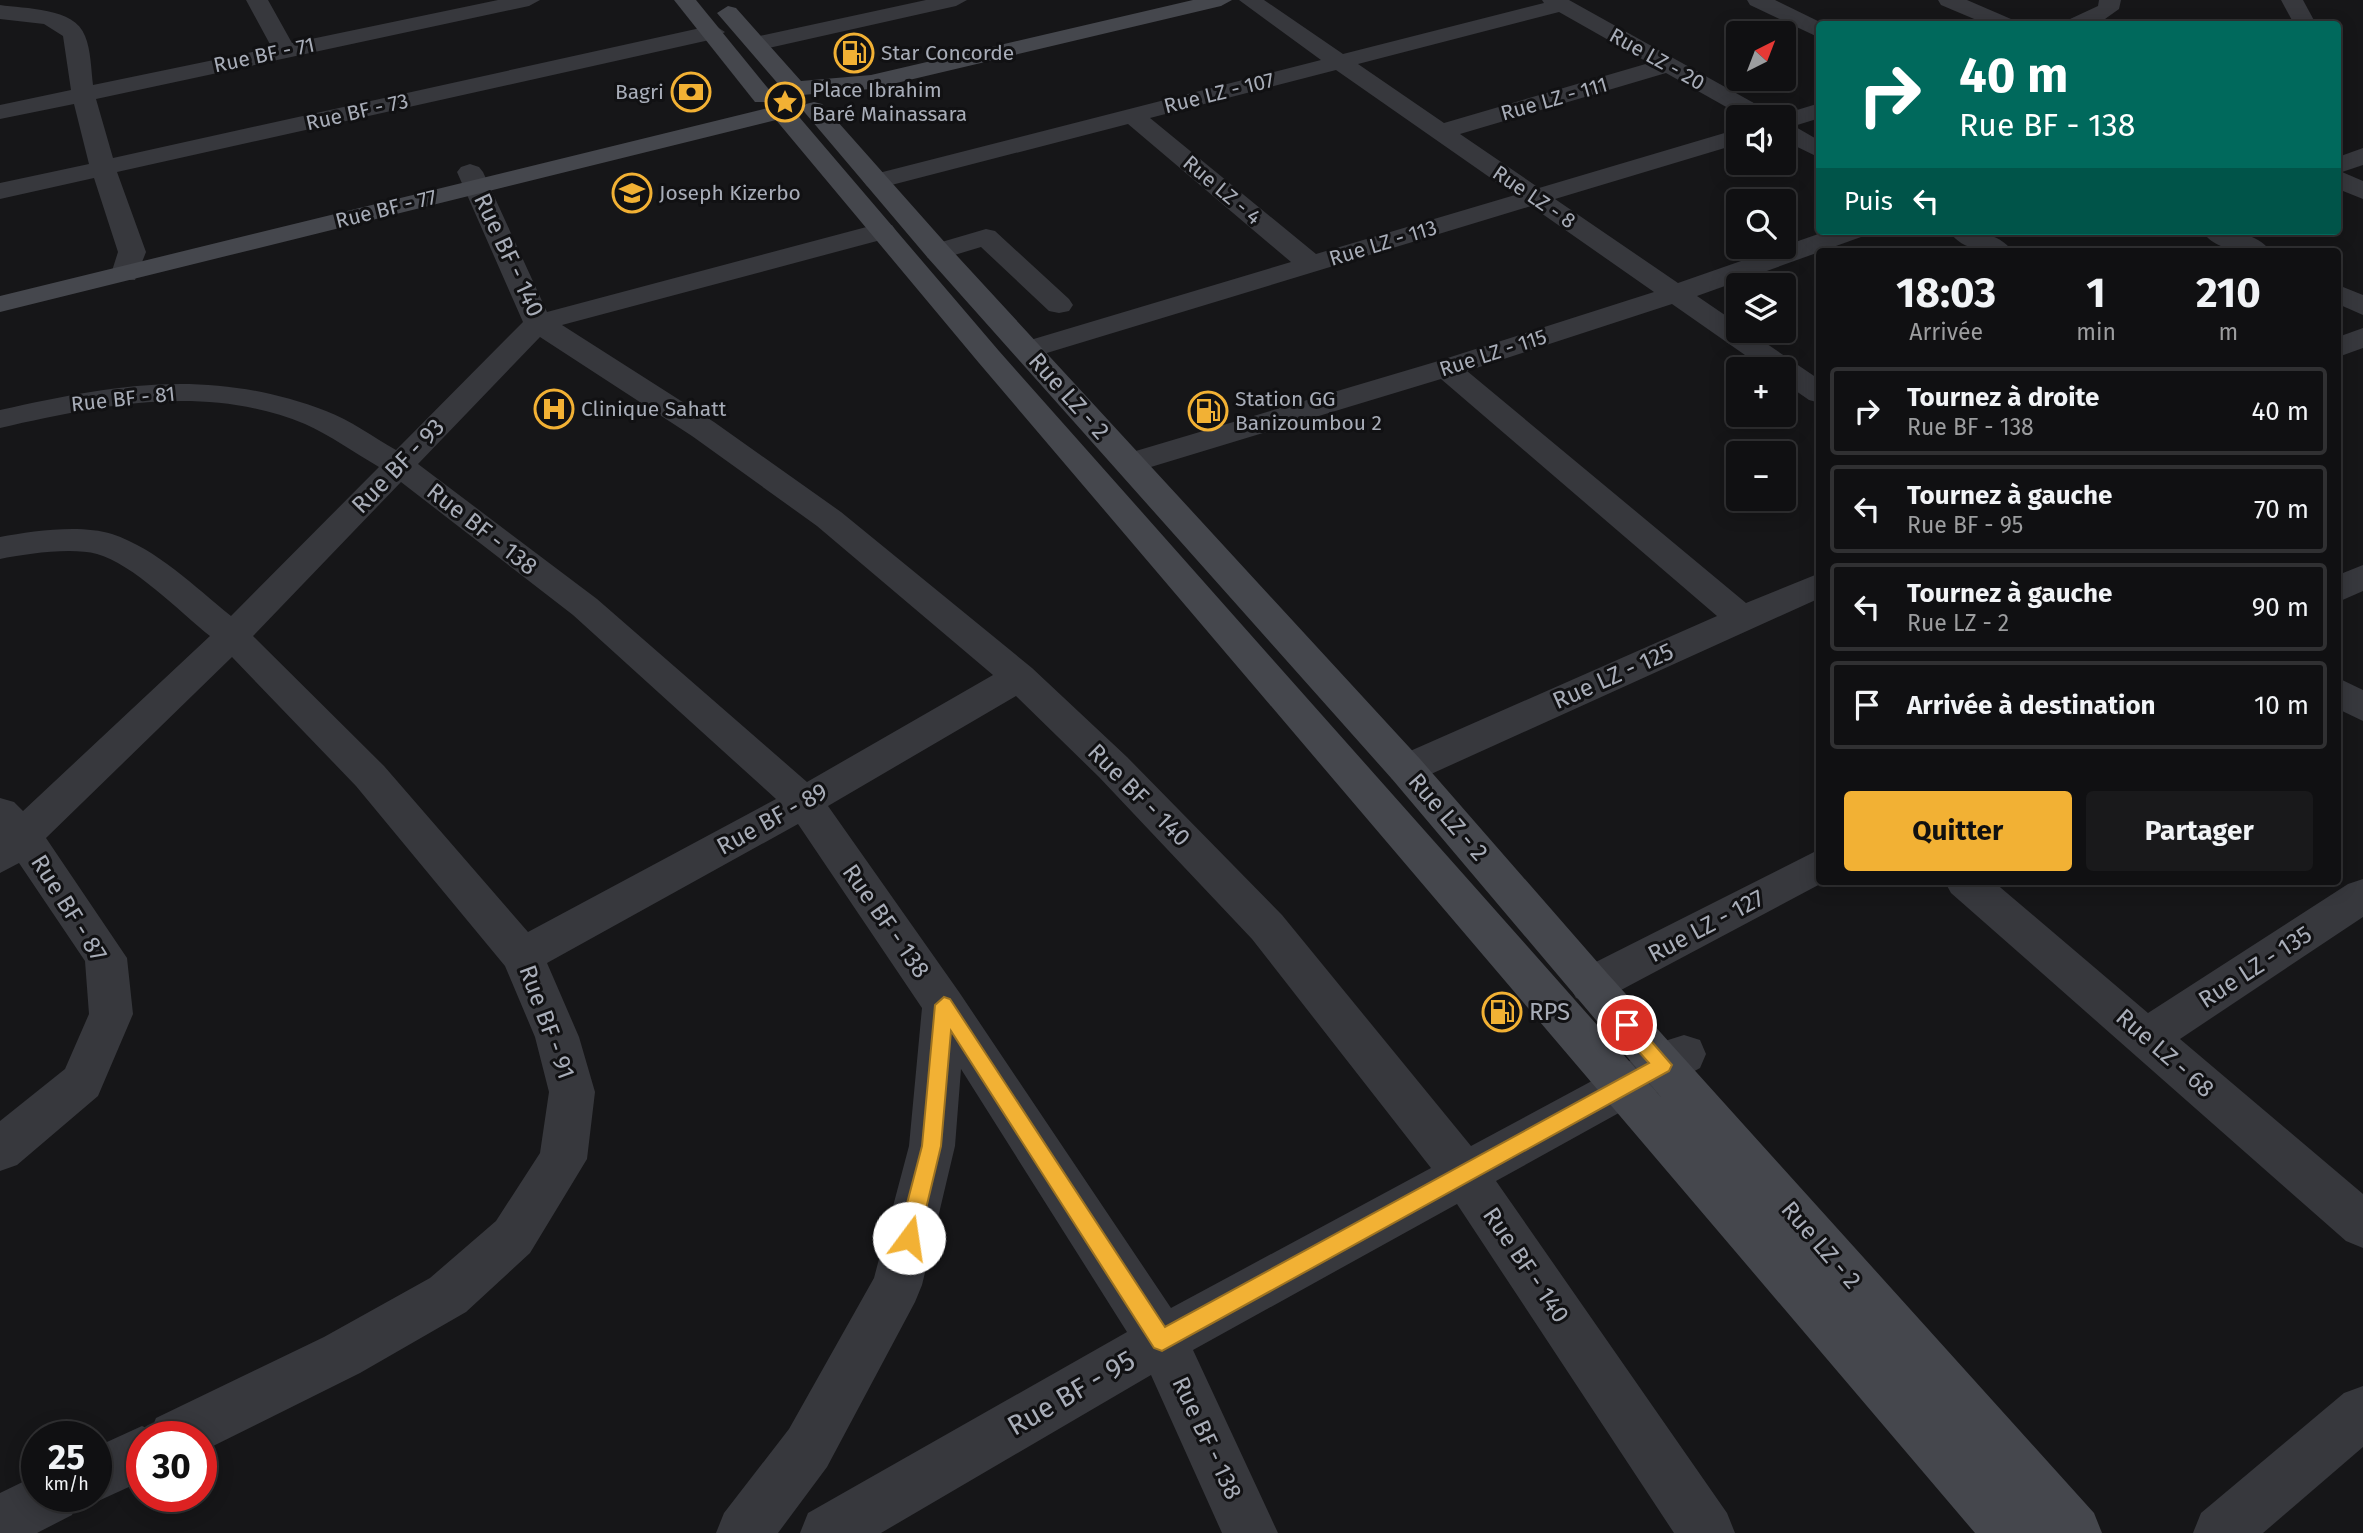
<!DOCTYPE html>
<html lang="fr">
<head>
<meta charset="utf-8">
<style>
	:root { --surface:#101012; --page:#19191b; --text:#f1f3f6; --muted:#9c9d9f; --line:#303032; --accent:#f2b134 }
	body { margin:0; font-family:"Fira Sans",sans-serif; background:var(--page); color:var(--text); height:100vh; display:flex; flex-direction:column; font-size:26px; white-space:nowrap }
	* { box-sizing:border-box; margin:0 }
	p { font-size:23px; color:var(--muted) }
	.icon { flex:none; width:38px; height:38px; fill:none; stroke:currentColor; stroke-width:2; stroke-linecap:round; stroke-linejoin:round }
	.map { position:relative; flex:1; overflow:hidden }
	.drawer { position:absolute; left:1816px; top:248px; width:525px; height:637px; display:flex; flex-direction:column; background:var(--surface); border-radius:7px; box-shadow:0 4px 18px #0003,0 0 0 2px var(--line) }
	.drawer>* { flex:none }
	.banner { position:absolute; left:1816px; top:21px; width:525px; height:214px; border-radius:7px; box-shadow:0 4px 18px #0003,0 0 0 2px var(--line); background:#00695c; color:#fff; overflow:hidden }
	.needle { width:46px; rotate:42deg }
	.tools { position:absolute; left:1726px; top:21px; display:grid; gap:14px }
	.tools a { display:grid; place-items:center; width:70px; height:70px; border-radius:7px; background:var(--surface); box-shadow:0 4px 18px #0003,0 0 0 2px var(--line); font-size:35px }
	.speed { position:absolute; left:21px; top:1421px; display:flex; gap:14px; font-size:35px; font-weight:700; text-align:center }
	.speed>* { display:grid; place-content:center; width:91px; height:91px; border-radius:50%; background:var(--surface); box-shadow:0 4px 18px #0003,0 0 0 2px var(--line); line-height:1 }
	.speed small { font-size:18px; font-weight:400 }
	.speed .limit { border:10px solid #d22; background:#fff; color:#111 }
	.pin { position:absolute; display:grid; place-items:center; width:60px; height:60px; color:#fff; margin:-30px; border:4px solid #fff; border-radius:50%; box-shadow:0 2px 7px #0007 }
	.me { position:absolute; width:77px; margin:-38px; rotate:14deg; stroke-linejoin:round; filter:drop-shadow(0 0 5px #0008) }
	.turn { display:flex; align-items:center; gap:24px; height:147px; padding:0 28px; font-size:32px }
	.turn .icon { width:91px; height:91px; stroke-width:2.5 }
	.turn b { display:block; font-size:49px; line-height:60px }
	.then { display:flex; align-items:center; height:66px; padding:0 28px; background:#0003; gap:14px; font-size:26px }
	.eta { display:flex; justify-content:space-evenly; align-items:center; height:119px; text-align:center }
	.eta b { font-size:42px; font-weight:700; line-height:49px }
	.primary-button { display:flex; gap:14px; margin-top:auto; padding:14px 28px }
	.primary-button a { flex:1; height:80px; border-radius:7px; background:var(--accent); color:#111; font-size:28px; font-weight:700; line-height:80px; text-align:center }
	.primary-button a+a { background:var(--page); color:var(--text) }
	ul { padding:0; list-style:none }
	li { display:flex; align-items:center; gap:21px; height:88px; margin:0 14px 10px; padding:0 14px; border:4px solid var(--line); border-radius:7px }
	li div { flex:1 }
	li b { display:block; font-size:26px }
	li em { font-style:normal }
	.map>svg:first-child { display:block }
</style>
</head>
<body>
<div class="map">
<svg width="2363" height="1533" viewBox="0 0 2363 1533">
	<rect width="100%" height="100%" fill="#161618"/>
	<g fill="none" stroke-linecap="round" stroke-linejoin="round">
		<g fill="#37383d" fill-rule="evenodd">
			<path d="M246,0H268L292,43L498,0H540L529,6L96,99L113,158L714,25L725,32L714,39L117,172L146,252L135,280H115L111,274L118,252L94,178L0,199V183L89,164L74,104L0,119V105L71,90L63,36L44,24L0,19V5C24,9 75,7 85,36C91,50 91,70 93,85L272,48Z"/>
			<polygon points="926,0 967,0 956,6 755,51 744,44 755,37"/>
			<path d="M1239,0H1264L1343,54L1544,3L1542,0H1569L1770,112L1773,117H1744L1666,73L1460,134L1539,188L1738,129V144L1555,199L1678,283L1827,231H1865L1861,237L1697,296L1738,324V331H1748L1820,380V403L1809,400L1783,382V369H1765L1672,304L1467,371L1746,603L1820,573V598L1420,779L1406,783L1392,779L1387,769L1392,759L1717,616L1441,379L1141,470L1130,473L1119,470L1114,463L1119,456L1435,362L1654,292L1531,206L1027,359L1017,356L1012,350L1017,344L1291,262L1128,124L876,189L867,186L863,181L867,176L1321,60ZM1559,12L1649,63L1444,123L1358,64ZM1336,70L1515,195L1316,254L1150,118Z"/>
			<polygon points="1747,0 1775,0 1824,24 1820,24 1820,38 1750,5"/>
			<polygon points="1938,0 1967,0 2011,19 2014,24 1986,24 1941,5"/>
			<polygon points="2099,0 2121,0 2119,9 2098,24 2067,24 2070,19 2098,6"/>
			<polygon points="2281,0 2303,0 2316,24 2294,24"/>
			<polygon points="1820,103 1820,118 1794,126 1820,141 1820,158 1783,140 1783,117 1774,117"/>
			<polygon points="2363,148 2363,165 2342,172 2363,181 2363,199 2338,189 2338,157"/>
			<path d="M470,164L479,167L483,172L547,312L874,225H892L896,231L892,237L562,325L714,422L841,512L1032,668L1127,757L1282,915L1471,1146L1668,1040L1684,1035L1700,1040L1706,1054L1700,1068L1496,1181L1727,1513L1735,1533H1674L1457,1204L1193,1350L1278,1533H1222L1151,1375L881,1533H800L808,1513L1127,1332L961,1069L955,1146L922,1285L915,1302L827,1467L778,1533H716L724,1513L789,1429L874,1278L909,1146L922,1008L798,824L547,963L579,1037L595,1092L587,1159L530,1253L466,1312L360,1373L201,1452V1437H142V1481L96,1502L82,1496H96V1447L142,1426L151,1430L156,1418L324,1337L430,1278L496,1221L540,1153L549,1092L535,1037L505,966L356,786L232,657L46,838L127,958L133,1014L98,1096L17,1165L0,1171V1121L65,1069L89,1014L85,961L19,863L0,873V798L14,802L23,811L210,636C181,613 132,563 97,554C71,547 25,554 0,559V537C32,531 80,524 112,534C157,549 195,587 231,616L379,467C355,453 330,435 305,424C205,383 101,405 0,428V410C116,384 210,367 326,411C350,420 373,437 396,450L523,322L457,172L461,167ZM540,337L692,436L817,526L993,675L807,782L597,599L418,464ZM401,482L573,615L776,799L528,932L384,766L253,636ZM1016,696L1099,777L1252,939L1431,1168L1171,1308L959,992L828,806Z"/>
			<polygon points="986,229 995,231 1069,299 1073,305 1069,311 1059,313 1049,311 981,247 938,260 928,258 924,252 928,246"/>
			<path d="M1949,231C1972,231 1998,231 2013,252C1989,252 1963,252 1949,231Z"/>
			<path d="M2202,231C2225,231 2256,230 2271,252C2247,252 2217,253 2202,231Z"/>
			<polygon points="2338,285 2363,295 2363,315 2338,304"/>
			<polygon points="2363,328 2363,348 2338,357 2338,337"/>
			<polygon points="2363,565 2363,591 2338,602 2338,575"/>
			<polygon points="2338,678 2363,690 2363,721 2338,709"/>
			<polygon points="1820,849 1820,882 1824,882 1606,998 1591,1003 1576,998 1569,985 1576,972"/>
			<polygon points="2363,879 2363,917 2180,1039 2363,1194 2363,1248 2346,1241 1951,893 1945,882 1994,882 2148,1013 2348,884"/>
			<polygon points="2363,1386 2363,1447 2263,1533 2193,1533 2201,1513 2344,1393"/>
			<polygon points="37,1475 37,1496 80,1496 72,1515 37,1533 0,1533 0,1493"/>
		</g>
		<g fill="#45474d" fill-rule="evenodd">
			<polygon points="674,0 696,0 771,92 775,97 771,102 755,102"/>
			<polygon points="1193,0 1232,0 1221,6 871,89 802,95 786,93 717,13 728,6 736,8 801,81 871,75"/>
			<polygon points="814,102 822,104 948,246 1420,759 1606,972 2094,1513 2102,1533 1975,1533 979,363 776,120 0,312 0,296 772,107 794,111 999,351 1661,1097 1392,779 928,258 806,114 802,109 806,104"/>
		</g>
	</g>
	<polygon fill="#f2b134" stroke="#9d7322" stroke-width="2" points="944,997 950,999 1165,1327 1649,1063 1620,1031 1618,1025 1620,1020 1633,1020 1672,1065 1669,1071 1162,1351 1154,1348 951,1031 941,1146 919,1238 916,1245 909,1248 901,1245 898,1238 922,1146 935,1005"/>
	<defs>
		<symbol id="fuel-ring" viewBox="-11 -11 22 22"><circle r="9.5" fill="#111113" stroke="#f2b134" stroke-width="1.5"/><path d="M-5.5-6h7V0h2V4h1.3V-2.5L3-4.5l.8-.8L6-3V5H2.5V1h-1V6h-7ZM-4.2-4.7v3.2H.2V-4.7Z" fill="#f2b134"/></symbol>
		<symbol id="bank-ring" viewBox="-11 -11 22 22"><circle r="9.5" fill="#111113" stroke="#f2b134" stroke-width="1.5"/><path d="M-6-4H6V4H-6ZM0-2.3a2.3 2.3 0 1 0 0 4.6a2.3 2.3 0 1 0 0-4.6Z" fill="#f2b134"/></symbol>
		<symbol id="sight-ring" viewBox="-11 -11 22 22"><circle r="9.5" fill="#111113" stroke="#f2b134" stroke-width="1.5"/><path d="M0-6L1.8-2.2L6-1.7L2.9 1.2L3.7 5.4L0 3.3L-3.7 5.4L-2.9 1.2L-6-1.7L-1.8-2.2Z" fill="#f2b134"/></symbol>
		<symbol id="school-ring" viewBox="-11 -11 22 22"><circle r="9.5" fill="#111113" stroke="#f2b134" stroke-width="1.5"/><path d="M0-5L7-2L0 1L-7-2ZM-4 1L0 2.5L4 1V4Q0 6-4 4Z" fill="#f2b134"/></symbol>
		<symbol id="hospital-ring" viewBox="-11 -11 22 22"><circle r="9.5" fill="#111113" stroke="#f2b134" stroke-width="1.5"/><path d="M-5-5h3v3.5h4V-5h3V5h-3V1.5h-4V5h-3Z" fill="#f2b134"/></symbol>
	</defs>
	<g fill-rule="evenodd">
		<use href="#fuel-ring" x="832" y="31" width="44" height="44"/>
		<use href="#bank-ring" x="669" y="70" width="44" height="44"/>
		<use href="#sight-ring" x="763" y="80" width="44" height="44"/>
		<use href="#school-ring" x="610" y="171" width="44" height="44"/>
		<use href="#hospital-ring" x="532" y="387" width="44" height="44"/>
		<use href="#fuel-ring" x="1186" y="389" width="44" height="44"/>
		<use href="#fuel-ring" x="1480" y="990" width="44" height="44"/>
	</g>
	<g text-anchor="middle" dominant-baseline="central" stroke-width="6" stroke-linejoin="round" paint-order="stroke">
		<g font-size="21" fill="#a8adb8" stroke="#111113" text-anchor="start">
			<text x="881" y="53">Star Concorde</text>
			<text x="812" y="90">Place Ibrahim<tspan x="812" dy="24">Baré Mainassara</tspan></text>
			<text x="664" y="92" text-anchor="end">Bagri</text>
			<text x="659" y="193">Joseph Kizerbo</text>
			<text x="1235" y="399">Station GG<tspan x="1235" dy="24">Banizoumbou 2</tspan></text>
			<text x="581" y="409">Clinique Sahatt</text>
		</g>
		<g font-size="21" fill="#a8adb8" stroke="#111113">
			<text transform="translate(264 55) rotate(-12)">Rue BF - 71</text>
			<text transform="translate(1657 59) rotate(29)">Rue LZ - 20</text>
			<text transform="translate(1219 93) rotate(-14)">Rue LZ - 107</text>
			<text transform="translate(1554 99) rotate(-16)">Rue LZ - 111</text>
			<text transform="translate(357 112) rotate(-13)">Rue BF - 73</text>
			<text transform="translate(1222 190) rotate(40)">Rue LZ - 4</text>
			<text transform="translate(1534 197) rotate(34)">Rue LZ - 8</text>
			<text transform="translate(386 209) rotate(-14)">Rue BF - 77</text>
			<text transform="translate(1383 243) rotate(-17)">Rue LZ - 113</text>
			<text transform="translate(1493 353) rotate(-18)">Rue LZ - 115</text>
			<text transform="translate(123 399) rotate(-6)">Rue BF - 81</text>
		</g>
		<g font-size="24" fill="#a8adb8" stroke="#111113">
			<text transform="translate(509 255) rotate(65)">Rue BF - 140</text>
			<text transform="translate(1069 396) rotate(48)">Rue LZ - 2</text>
			<text transform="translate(398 466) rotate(-46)">Rue BF - 93</text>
			<text transform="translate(482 529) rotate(38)">Rue BF - 138</text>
			<text transform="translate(1613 676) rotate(-24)">Rue LZ - 125</text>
			<text transform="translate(1139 795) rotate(45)">Rue BF - 140</text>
			<text transform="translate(1448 817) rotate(49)">Rue LZ - 2</text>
			<text transform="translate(772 819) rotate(-29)">Rue BF - 89</text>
			<text transform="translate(69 908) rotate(58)">Rue BF - 87</text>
			<text transform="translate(886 921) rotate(55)">Rue BF - 138</text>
			<text transform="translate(1706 926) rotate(-28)">Rue LZ - 127</text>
			<text transform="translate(2255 967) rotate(-33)">Rue LZ - 135</text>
			<text transform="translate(547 1022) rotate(70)">Rue BF - 91</text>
			<text transform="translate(2165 1053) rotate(41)">Rue LZ - 68</text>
			<text transform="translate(1821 1245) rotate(49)">Rue LZ - 2</text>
			<text transform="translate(1526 1265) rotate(56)">Rue BF - 140</text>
			<text transform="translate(1207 1438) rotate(65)">Rue BF - 138</text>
		</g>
		<g font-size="24" fill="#a8adb8" stroke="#111113" text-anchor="start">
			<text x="1529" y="1012">RPS</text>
		</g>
		<g font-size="28" fill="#a8adb8" stroke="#111113">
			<text transform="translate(1071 1393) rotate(-30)">Rue BF - 95</text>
		</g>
	</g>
</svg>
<div class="tools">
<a><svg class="needle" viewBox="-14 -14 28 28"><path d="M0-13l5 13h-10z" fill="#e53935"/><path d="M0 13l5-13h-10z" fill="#9c9d9f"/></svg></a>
<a><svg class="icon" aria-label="sound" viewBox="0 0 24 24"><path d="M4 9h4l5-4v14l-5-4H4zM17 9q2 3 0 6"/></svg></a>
<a><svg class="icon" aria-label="search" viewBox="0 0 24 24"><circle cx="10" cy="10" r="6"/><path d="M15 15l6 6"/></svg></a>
<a><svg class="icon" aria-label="layers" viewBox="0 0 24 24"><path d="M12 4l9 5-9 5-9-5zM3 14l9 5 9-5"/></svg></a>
<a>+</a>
<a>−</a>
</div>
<div class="speed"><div>25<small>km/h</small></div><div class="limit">30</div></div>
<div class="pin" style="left:1627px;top:1025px;background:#d93025"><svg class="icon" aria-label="arrive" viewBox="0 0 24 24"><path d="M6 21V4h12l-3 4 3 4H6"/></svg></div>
<svg class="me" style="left:909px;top:1238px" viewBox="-20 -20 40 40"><circle r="19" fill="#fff"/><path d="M0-13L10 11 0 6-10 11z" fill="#f2b134"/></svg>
<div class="banner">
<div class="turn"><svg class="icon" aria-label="right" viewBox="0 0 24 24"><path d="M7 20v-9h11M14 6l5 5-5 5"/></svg><div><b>40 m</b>Rue BF - 138</div></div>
<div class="then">Puis<svg class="icon" aria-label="left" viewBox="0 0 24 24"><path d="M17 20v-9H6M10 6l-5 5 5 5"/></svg></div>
</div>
<section class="drawer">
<div class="eta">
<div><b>18:03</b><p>Arrivée</p></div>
<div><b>1</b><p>min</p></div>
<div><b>210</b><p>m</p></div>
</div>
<ul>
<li><svg class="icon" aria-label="right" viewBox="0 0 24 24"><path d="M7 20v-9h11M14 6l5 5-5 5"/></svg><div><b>Tournez à droite</b><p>Rue BF - 138</p></div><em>40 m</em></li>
<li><svg class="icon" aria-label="left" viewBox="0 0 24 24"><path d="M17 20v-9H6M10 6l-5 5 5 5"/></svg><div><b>Tournez à gauche</b><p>Rue BF - 95</p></div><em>70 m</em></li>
<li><svg class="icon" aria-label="left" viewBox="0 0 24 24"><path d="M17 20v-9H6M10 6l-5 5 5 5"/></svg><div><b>Tournez à gauche</b><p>Rue LZ - 2</p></div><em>90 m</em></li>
<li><svg class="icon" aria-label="arrive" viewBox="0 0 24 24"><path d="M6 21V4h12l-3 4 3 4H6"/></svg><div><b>Arrivée à destination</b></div><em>10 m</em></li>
</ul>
<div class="primary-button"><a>Quitter</a><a>Partager</a></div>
</section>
</div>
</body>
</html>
